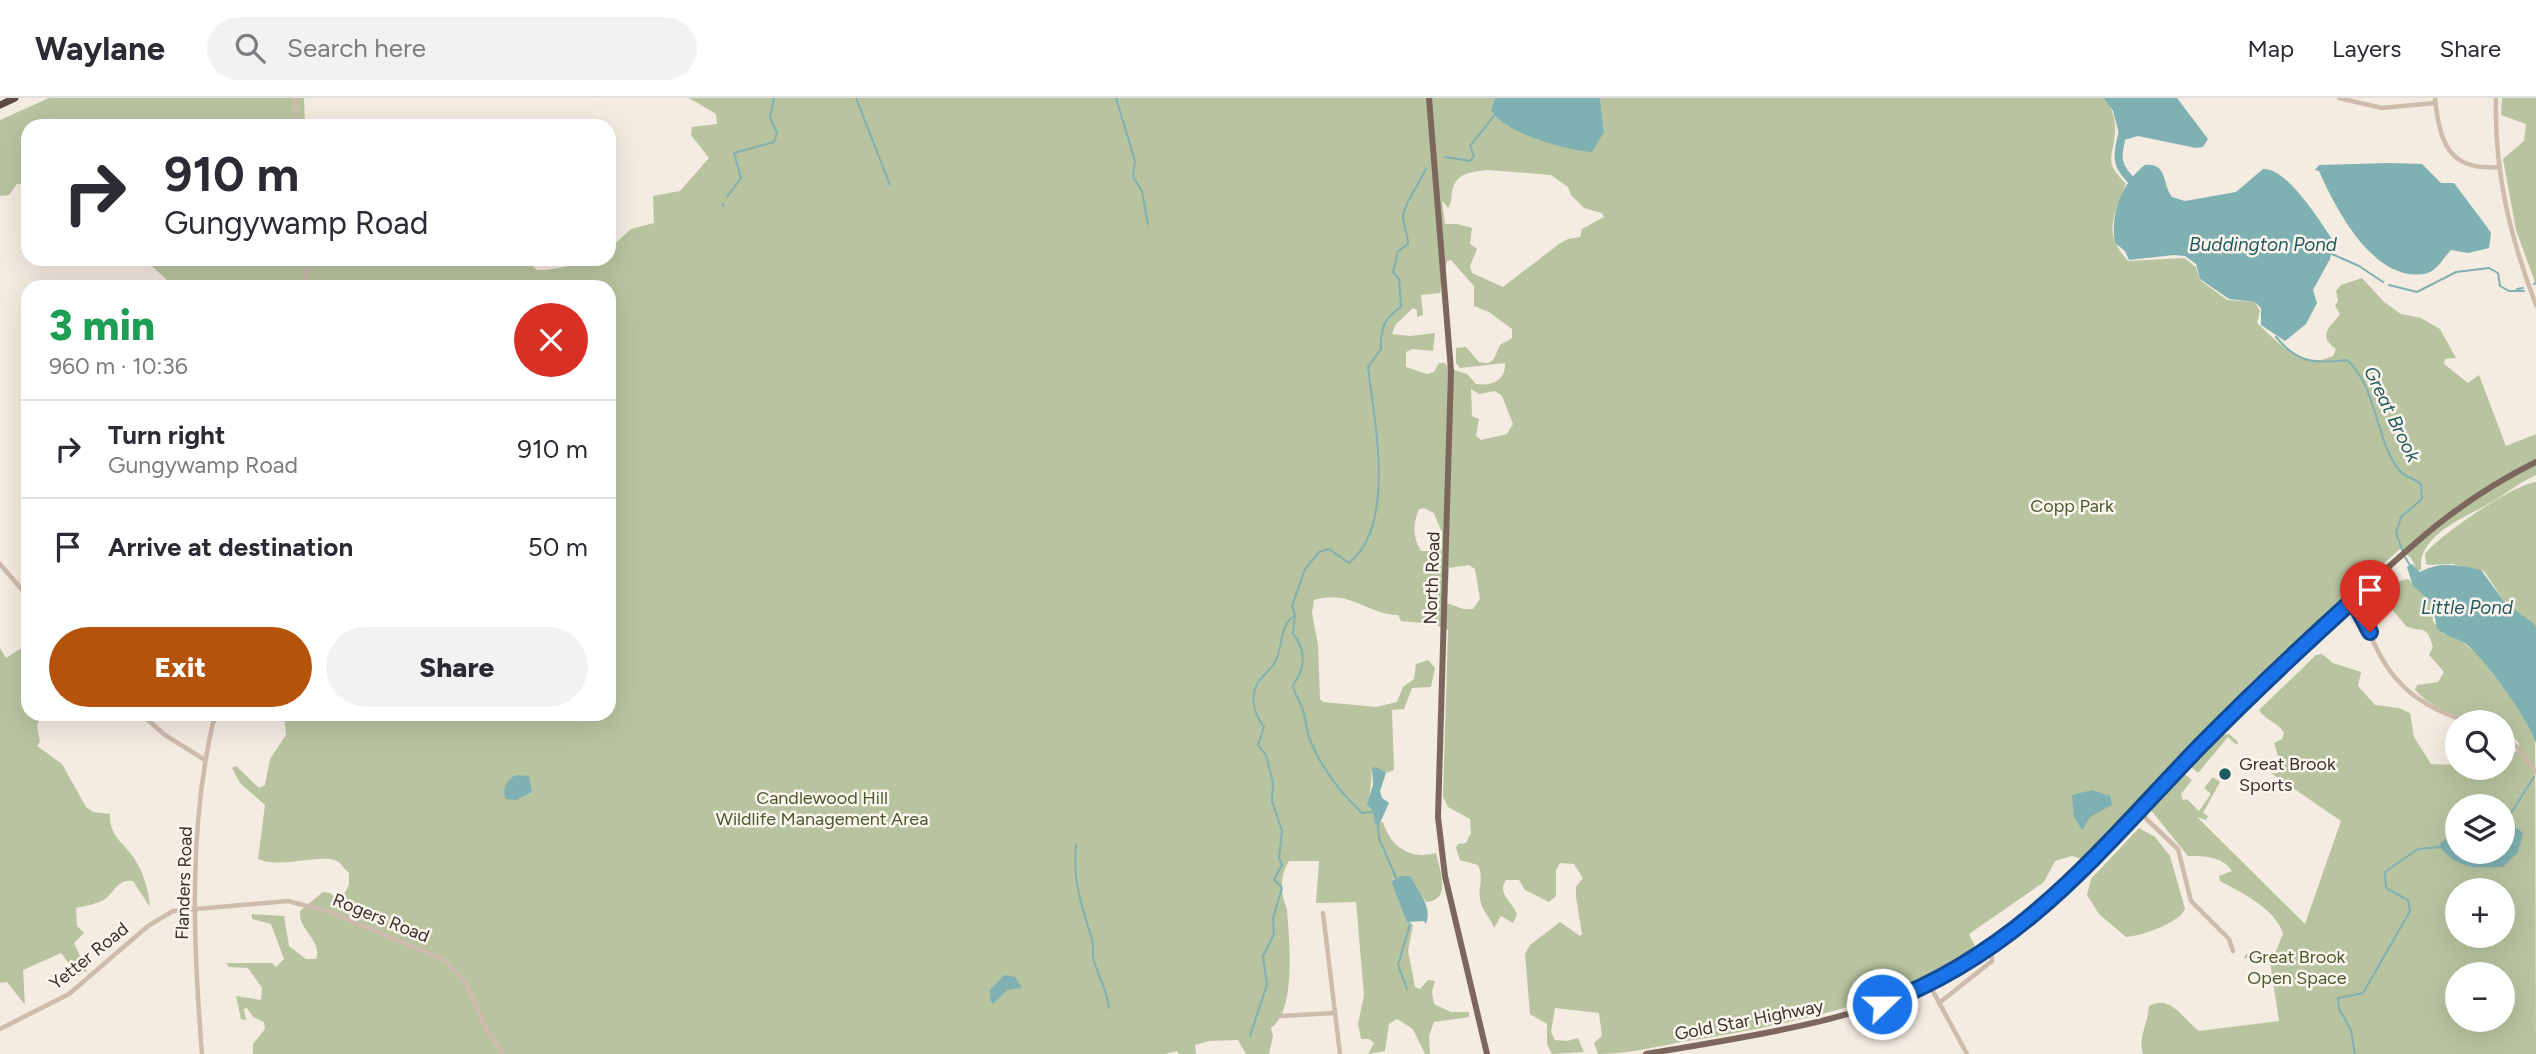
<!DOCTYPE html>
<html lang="en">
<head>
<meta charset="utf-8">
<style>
	:root { --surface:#fff; --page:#f2f2f3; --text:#2b2b33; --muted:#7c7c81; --line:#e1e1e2; --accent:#b45309 }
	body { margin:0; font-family:Figtree,sans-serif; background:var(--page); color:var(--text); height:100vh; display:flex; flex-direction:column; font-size:26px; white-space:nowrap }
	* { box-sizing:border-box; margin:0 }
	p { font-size:23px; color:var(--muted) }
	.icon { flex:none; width:38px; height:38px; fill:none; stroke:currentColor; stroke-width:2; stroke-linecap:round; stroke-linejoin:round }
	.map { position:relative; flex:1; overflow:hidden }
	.sheet { position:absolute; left:21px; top:182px; width:595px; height:441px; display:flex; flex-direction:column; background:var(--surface); border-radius:21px; box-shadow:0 7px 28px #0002 }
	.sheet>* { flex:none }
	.hud { position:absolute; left:21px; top:21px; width:595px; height:147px; border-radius:21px; box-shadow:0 7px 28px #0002; background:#fff; color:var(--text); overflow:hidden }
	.controls { position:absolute; left:2445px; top:612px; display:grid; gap:14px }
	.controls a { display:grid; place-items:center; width:70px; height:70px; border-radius:50%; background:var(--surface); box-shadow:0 7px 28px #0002; font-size:35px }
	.pin { position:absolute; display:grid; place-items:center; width:60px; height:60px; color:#fff; margin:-72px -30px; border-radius:50% 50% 50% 0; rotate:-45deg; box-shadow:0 0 7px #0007 }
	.pin .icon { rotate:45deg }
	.me { position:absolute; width:77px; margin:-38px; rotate:68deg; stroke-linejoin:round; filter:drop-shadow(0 0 5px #0008) }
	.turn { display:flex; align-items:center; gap:24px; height:147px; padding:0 28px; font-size:32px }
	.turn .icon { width:91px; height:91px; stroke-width:2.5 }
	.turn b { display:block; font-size:49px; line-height:60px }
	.round { display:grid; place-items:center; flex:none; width:74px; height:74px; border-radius:37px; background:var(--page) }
	.head { display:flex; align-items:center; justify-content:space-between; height:119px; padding:0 28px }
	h1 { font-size:42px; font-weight:800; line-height:52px; color:#1e9e55 }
	.primary-button { display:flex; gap:14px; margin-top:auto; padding:14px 28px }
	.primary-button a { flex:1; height:80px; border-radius:42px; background:var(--accent); color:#fff; font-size:28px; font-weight:800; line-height:80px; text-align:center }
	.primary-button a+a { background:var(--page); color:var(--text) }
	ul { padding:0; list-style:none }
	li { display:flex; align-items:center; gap:21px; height:98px; padding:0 28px; border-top:2px solid var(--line) }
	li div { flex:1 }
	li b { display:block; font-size:26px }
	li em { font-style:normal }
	header { display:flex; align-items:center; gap:42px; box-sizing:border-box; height:98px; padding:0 35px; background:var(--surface); border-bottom:2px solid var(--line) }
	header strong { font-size:33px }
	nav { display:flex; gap:38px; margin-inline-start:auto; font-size:24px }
	.search { width:490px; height:63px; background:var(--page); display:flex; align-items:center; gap:18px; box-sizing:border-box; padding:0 24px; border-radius:38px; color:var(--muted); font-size:26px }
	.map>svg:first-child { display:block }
</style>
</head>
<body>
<header>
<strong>Waylane</strong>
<div class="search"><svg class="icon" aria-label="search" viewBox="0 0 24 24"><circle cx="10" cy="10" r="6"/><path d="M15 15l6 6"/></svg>Search here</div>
<nav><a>Map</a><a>Layers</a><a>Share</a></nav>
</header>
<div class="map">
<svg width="2536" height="956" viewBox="0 0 2536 956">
	<rect width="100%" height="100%" fill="#f4ebe1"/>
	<g fill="#b8c4a0" fill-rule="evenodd">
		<polygon points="49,0 304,0 305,28 28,28 28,86 17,86 9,97 0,98 0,22"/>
		<path d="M689,0H1495L1491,12L1519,33L1529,36L1604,34L1600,0H2108C2110,11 2116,19 2115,32C2114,62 2102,61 2126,86C2114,119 2102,134 2128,163L2184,160L2196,169L2200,182L2227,202L2255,204L2260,213L2257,225C2278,244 2301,273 2333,258L2336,251C2316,237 2331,229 2340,216L2335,208L2338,203L2336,193L2341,187L2362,180L2384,204L2401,216L2421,220L2440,231L2456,260L2445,261L2444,266L2468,285L2479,277L2506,348L2536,336V377C2518,385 2506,396 2490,405C2466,419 2417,437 2421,472H2417L2411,460L2400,451L2256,580L2082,761L2072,758L2055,763L2044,784L1969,836L1977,853C1889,907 1789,926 1688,943C1658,948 1628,956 1598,956L1594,945L1602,938L1599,915L1555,910L1551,934L1555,942L1567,943L1578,940L1584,954L1552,956L1547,946V926L1530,916L1525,856L1530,847L1560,824L1580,838L1582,836L1576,799V789L1583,780L1574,766L1560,765L1556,772V798L1549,804L1525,792L1519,782H1506C1496,797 1514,804 1517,817L1513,825L1501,818L1494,830C1491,820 1482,814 1480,801C1478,788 1484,780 1478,767L1460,762L1456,750L1458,746L1466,745L1471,735L1470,721L1448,709L1443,699L1448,532L1433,526L1401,523L1398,517C1366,516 1350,491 1314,502L1312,515L1318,547L1320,601L1323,604L1376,609L1397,604L1403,589L1414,581L1416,566L1428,562L1435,570L1431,589L1412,590L1404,611L1392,612L1394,672L1386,675L1372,670L1369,709L1373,713L1375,724H1383C1391,750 1411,762 1436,755C1440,773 1452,802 1426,804L1409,778L1391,782L1407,822L1413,827L1408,853L1415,889L1420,891L1428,882L1435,883L1432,894L1434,906L1451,914H1469V919L1434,924L1429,938L1430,956H1425L1413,931L1397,921L1389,926L1385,953L1368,956L1374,945L1369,941H1361L1358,926L1364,897L1356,804L1316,805L1319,763H1289C1280,776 1280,797 1287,811C1289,840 1297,912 1271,930L1273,938L1269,956H1246L1238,942L1209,943L1195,947L1196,956H1179L1177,953L1165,956H253V946L265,931L264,924L253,919L247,910L244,911L246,922L241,921L236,898L261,902L262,890L248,870L229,869L226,865H272L276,869L284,861L271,826L252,821V816L284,818L289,848L306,861H316C323,843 298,832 300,813L323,794L330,795L340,803L349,787V775C345,772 342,766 337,763C324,755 279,771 258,761L265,707L240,685L232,670L236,668L259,690L265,687L270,661L286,637L284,616H609V189H171L165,180L144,161H525L537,172C562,173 584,161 609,161V151L631,131L654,125L653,98L680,93L709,60L691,37L692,29L717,26L716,16ZM1488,72L1551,77L1568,89L1571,97L1584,110L1602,115L1604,119L1582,131L1580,139L1568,141L1559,146L1503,189L1472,175L1470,168L1477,151L1470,146L1472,130L1457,126H1445L1442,102L1448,110C1452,104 1451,101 1452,94C1455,74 1472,74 1488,72ZM1451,162L1474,188V208L1489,214L1512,231V240C1508,244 1501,244 1499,249C1494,260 1494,268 1479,264L1466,249L1456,250V265L1460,270L1505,265C1506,283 1491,288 1476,286L1467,276L1448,270L1445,265H1439L1434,274L1427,276L1406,269V254L1412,251L1433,253L1435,235L1410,238L1392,236L1396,226L1413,210L1417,212V219L1423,217L1421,197L1440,195L1447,163ZM1471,291L1479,296L1495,293L1502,298L1513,326L1507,336L1481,342L1476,338L1479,321L1472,318ZM1424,410L1434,415L1442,435L1441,450L1437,453H1421C1412,438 1413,426 1419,411ZM1469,467L1475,471L1480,501L1473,511H1463L1447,505L1449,470Z"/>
		<polygon points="2502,0 2536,0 2536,187 2516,132 2503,61 2524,43 2526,26 2501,17"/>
		<path d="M2536,384V529L2506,506L2484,473L2452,466L2429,467L2426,466L2425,456C2438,438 2514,386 2536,384Z"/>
		<path d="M2408,481L2432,504L2433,523L2442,535L2459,541L2478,557L2514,602L2535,640L2536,956H2143C2138,938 2148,926 2149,908C2171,896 2183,921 2199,933L2279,923L2270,864L2244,860L2246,856L2273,860L2283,836C2277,812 2241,794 2220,783L2219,778L2232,773C2222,758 2204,758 2188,758L2150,711L2182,674L2192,682L2181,696L2183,702L2187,701L2199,713L2211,696L2204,690L2213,679L2220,684L2203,715L2208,718L2206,722L2197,719L2305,826L2341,723L2271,675H2278L2282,671L2274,645L2282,641L2284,635C2278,624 2266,623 2259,612L2316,557L2322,556L2333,565L2361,574L2358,588L2375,607L2399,610L2410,615L2414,639L2431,666L2457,667V670H2502L2503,658L2519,652V645L2503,631L2502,625C2470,625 2438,616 2415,592L2417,587L2438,584L2444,574L2429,557L2433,549C2426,524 2422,536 2406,528L2384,502C2384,493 2399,481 2408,481ZM2457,709H2502V754H2457ZM2457,793H2502V838H2457ZM2457,877H2502V922H2457Z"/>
		<path d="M0,550L6,560L20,551L28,552L24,562L28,571V616H42L37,628L40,644L37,648L62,666L86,709L93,714L110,716C109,738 123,744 134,760C143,773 149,793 150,809L133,783C117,781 115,794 105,801C98,806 84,808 76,810L77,828L84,835L74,845L87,874L73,871L61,855L23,872L25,907L7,884L0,885Z"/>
		<polygon points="2229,636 2238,644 2237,647 2228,639 2198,675 2189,667 2218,637"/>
		<path d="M2139,730L2155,739L2170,758L2185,811C2179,825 2141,838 2126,839L2099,816L2087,797L2091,781Z"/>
	</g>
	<g fill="#7fb0b2">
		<path d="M1495,0H1600L1604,34L1592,54C1565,52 1504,35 1491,12Z"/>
		<polygon points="2104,0 2177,0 2208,41 2203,49 2196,50 2138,38 2121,43 2113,13"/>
		<path d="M2391,65L2422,66L2441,85H2454L2487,129L2491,135L2489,150L2468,155L2451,152C2443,160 2437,174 2424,176C2374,184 2336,112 2319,73L2315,72L2319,67Z"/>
		<path d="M2145,67C2168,65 2162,86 2172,99L2185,103L2236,94L2263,71C2287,69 2322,126 2334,144L2330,161L2313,192L2317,205L2306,226L2285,243L2261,227V210L2255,204L2229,201L2200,181L2196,166L2185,158L2174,157L2129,162L2125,153L2115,145C2110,117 2122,84 2145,67Z"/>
		<path d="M2412,466L2420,474C2440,463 2460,467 2481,472L2506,506L2533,525L2536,529V645C2529,622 2485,561 2466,546C2457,540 2446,538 2437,531L2432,504L2413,488L2407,469Z"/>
		<polygon points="1376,669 1386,675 1380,693 1382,700 1389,705 1379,727 1375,726 1373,713 1367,707 1373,687 1372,670"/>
		<path d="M516,677L529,678L532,694L516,702L506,701C501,692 507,681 516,677Z"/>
		<polygon points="2092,692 2110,698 2112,707 2090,719 2082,732 2074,719 2072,697"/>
		<path d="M2503,727L2517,730L2523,735L2518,754L2503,769C2477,770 2457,772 2439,747L2457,730V754H2502Z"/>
		<path d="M1402,778H1410C1418,793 1433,809 1426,826L1424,823L1407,824L1391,783Z"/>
		<polygon points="1004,877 1015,879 1022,890 1007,892 993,906 990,902 990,892"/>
	</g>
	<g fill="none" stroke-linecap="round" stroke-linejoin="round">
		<g stroke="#7fb0b2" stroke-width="2">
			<polyline points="856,0 890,87"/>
			<polyline points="1116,0 1135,63 1133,79 1142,93 1148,126"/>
			<polyline points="1445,59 1470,63 1474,58 1470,48 1494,18"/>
			<polyline points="727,99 741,80 734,55 774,44 777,35 770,19 774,0"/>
			<polyline points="723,108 723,106"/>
			<polyline points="2332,156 2359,168 2383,184"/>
			<polyline points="2534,186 2536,185"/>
			<polyline points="2389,187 2417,194 2456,174 2489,170 2498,175 2500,188 2509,193 2524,193"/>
			<polyline points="2517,191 2523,190"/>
			<path d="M2276,239C2297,265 2316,266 2347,262C2378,289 2376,349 2402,375C2407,379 2416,382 2421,386L2422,401L2401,419L2396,435L2403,454"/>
			<polyline points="2405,459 2411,469"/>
			<path d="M1373,714L1362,715C1341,695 1322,671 1311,644C1306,634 1306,622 1303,612C1300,602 1294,597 1293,587C1305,571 1307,552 1293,536L1295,517L1292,508L1305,471L1319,454L1329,451L1349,465C1397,427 1374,323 1368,269L1381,251C1380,232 1384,220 1401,209L1399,181L1393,174L1398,153L1408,146C1408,136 1403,127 1403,118C1403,107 1421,83 1426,71"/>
			<polyline points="1378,726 1379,740 1396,780"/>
			<polyline points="2502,729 2534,679"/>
			<path d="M1076,747C1073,787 1081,804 1092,842C1094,849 1092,857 1094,863C1099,880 1107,892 1109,910"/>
			<polyline points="1407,891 1398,867 1410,826"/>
			<path d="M1250,938L1267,887L1263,858L1274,836L1273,820L1282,790L1274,781L1282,767L1279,760L1282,733L1272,703L1273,685L1266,657L1258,647L1264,629C1256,618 1252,608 1254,594C1256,582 1267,576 1273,567C1284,553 1278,528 1294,518"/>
			<polyline points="2355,956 2351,932 2339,911 2338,900 2363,895 2410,813 2408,802 2386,790 2385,774 2418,751 2441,749"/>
		</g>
		<path stroke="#7fb0b2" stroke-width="8" d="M2123,33C2116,61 2115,68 2137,88"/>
		<g stroke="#cdbbac" stroke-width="4.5">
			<polyline points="295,0 297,28"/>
			<polyline points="2339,0 2382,10 2435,5"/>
			<path d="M2435,0C2439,44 2449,73 2498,69"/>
			<path d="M2496,0C2494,73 2510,139 2536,207"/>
			<polyline points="306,161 307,189"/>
			<polyline points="0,466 28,499"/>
			<path d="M2353,502C2363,518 2368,534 2377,551C2397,593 2431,614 2474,625"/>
			<polyline points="141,616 165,637 205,662"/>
			<polyline points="2502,636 2517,649 2536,674"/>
			<polyline points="2138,713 2178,751 2191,803 2229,841 2233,853"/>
			<polyline points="1323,815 1340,956"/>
			<polyline points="1929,886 1967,956"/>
			<polyline points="1939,905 1992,863 1991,851"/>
			<polyline points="1280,918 1334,915"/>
			<polyline points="0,931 69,896 148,828 173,813 288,803 330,814 444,862 466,885 486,931 503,956"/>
			<path d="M202,956C193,844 188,726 215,616"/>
		</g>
		<g stroke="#7d675c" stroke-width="6">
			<polyline points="1429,0 1451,273 1438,719 1445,778 1487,956"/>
			<path d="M1646,956C1753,937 1862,925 1958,871C2032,829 2089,764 2147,703C2211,637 2276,572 2344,510C2410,449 2454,405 2536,364"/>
		</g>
		<polyline stroke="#5c4a42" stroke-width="7" points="0,7 15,0"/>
	</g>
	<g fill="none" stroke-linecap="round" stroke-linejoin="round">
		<defs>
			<path id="route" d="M1882,906C2022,853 2099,753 2199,649C2249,598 2300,550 2353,502L2370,534"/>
		</defs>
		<use href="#route" stroke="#114b97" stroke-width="18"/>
		<use href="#route" stroke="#1a73e8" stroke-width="12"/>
	</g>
	<circle fill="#1f5a5e" stroke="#fbf5ee" stroke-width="2.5" cx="2225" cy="676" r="7"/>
	<g text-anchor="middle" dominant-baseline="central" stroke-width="5" stroke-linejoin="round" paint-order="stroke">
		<g font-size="18" fill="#4a5a2e" stroke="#fbf5ee">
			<text x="2072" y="408">Copp Park</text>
			<text x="822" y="700">Candlewood Hill<tspan x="822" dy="21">Wildlife Management Area</tspan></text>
			<text x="2297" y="859">Great Brook<tspan x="2297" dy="21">Open Space</tspan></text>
		</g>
		<g font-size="18" fill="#3b302b" stroke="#fbf5ee">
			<text transform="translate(1432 480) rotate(-88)">North Road</text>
			<text transform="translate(184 785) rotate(-88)">Flanders Road</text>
			<text transform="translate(381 820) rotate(22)">Rogers Road</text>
			<text transform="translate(89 858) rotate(-39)">Yetter Road</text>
			<text transform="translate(1749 922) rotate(-11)">Gold Star Highway</text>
		</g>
		<g font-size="18" fill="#3b302b" stroke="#fbf5ee" text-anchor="start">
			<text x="2239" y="666">Great Brook<tspan x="2239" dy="21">Sports</tspan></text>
		</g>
		<g font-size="19" font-style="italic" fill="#1f5a5e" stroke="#fbf5ee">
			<text x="2263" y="146">Buddington Pond</text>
			<text transform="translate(2392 316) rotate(64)">Great Brook</text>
			<text x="2467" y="509">Little Pond</text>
		</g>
	</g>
</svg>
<div class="controls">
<a><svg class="icon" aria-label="search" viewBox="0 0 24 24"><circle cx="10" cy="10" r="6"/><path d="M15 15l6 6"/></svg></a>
<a><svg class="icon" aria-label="layers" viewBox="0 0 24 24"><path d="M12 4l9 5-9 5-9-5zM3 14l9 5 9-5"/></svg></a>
<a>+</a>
<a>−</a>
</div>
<div class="pin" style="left:2370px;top:534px;background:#d93025"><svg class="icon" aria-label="arrive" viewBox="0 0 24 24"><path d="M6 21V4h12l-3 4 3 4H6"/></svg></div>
<svg class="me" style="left:1882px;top:906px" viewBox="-20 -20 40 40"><circle r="17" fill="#1a73e8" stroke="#fff" stroke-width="3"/><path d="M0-11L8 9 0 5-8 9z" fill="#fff"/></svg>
<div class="hud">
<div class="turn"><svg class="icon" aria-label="right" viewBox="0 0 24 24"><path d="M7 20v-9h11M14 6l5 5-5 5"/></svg><div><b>910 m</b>Gungywamp Road</div></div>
</div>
<section class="sheet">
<div class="head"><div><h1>3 min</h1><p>960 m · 10:36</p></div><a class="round" style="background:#d93025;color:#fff"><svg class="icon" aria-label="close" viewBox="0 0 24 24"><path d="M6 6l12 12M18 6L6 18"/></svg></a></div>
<ul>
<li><svg class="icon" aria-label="right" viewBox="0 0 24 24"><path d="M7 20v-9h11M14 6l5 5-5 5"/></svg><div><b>Turn right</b><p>Gungywamp Road</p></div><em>910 m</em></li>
<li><svg class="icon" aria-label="arrive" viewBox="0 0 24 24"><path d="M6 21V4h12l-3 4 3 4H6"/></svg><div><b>Arrive at destination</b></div><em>50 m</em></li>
</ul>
<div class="primary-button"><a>Exit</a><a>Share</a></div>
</section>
</div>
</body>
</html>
